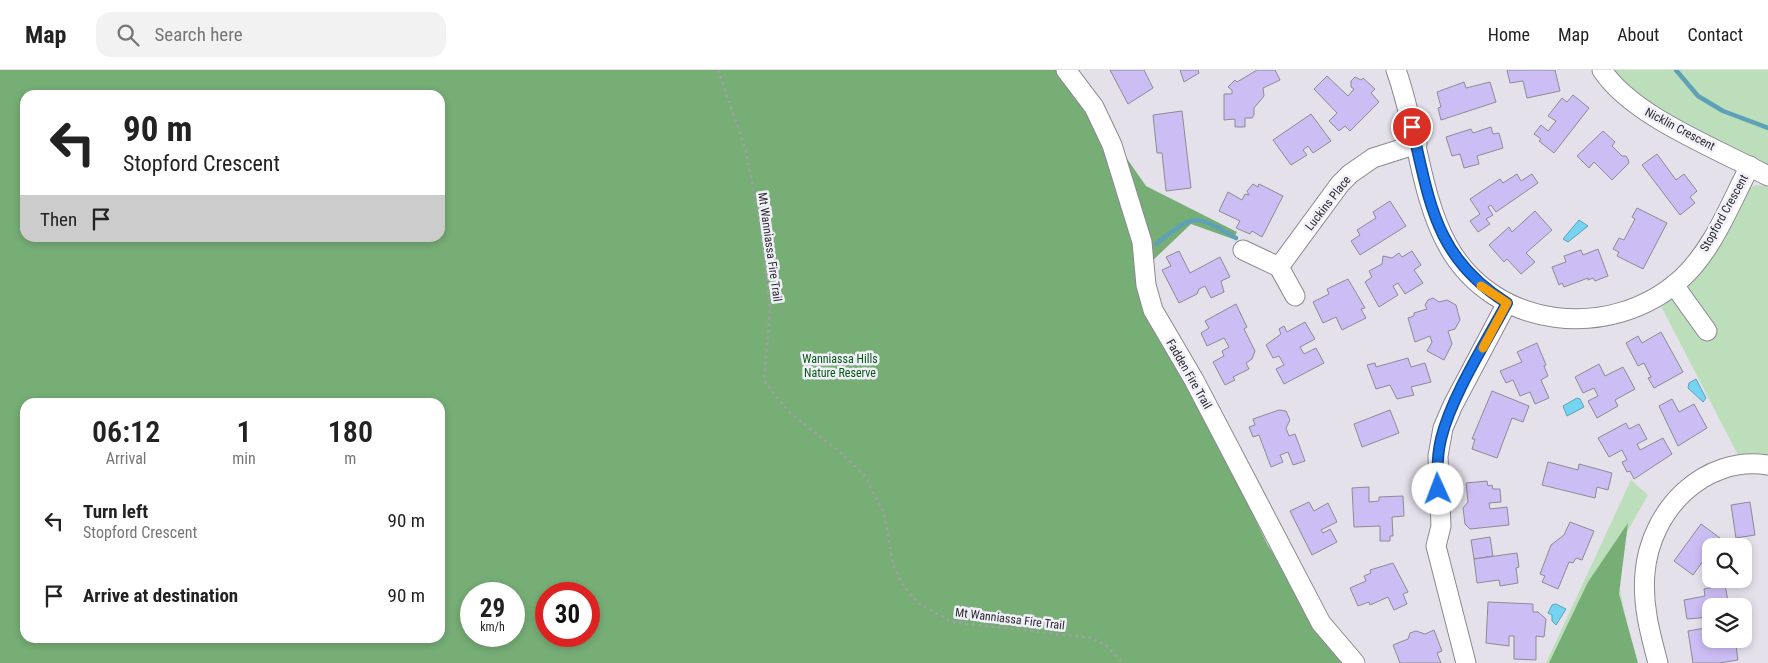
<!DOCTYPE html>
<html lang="en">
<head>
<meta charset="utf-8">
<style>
	:root { --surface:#fff; --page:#f2f2f2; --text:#222; --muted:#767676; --line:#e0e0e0 }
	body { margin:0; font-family:"Roboto Condensed",sans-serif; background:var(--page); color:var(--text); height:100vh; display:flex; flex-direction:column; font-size:19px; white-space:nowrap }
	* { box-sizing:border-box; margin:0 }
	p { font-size:16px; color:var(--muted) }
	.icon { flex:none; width:28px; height:28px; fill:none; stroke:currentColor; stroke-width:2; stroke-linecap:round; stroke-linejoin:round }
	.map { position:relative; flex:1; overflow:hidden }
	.drawer { position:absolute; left:20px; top:328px; width:425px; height:245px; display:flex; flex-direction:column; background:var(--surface); border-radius:15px; box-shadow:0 2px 8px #0003 }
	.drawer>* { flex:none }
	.guide { position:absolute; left:20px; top:20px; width:425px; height:152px; border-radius:15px; box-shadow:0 2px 8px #0003; background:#fff; color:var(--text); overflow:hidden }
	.fabs { position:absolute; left:1702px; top:468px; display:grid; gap:10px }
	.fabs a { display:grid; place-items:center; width:50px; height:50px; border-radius:10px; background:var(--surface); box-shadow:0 2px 8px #0003; font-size:25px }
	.speed { position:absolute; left:460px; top:512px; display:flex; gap:10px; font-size:25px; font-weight:700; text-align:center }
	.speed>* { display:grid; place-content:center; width:65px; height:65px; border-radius:50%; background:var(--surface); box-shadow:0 2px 8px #0003; line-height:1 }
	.speed small { font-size:12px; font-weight:400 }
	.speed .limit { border:8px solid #d22; background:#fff; color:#111 }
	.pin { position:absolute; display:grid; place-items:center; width:42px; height:42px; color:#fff; margin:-21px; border:2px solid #fff; border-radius:50%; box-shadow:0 1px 5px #0007 }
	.me { position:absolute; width:55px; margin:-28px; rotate:358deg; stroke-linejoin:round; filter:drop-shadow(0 0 4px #0008) }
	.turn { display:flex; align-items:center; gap:18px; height:105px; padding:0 20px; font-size:22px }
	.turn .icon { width:65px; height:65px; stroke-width:2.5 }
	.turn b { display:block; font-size:35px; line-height:42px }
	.then { display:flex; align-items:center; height:48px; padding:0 20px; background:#0003; gap:10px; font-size:19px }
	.eta { display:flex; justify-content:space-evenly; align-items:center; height:85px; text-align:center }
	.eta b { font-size:30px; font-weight:600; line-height:35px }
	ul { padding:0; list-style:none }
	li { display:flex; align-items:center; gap:15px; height:75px; padding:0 20px }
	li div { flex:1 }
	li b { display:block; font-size:19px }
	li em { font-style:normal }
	header { display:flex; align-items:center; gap:30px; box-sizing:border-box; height:70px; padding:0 25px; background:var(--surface); border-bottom:1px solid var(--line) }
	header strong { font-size:24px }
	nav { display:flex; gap:28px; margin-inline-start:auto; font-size:18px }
	.search { width:350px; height:45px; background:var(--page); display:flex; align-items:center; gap:12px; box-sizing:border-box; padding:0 18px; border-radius:15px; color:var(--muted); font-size:19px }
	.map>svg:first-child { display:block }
</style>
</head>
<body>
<header>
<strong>Map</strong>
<div class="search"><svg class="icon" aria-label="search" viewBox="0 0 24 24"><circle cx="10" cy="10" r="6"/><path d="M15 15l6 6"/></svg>Search here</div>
<nav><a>Home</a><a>Map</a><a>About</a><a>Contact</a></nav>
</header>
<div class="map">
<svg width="1768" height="593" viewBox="0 0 1768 593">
	<rect width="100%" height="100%" fill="#e4e1eb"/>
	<g fill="#bcdebb">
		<path d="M1613,0H1768V94C1715,67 1654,44 1613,0Z"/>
		<polygon points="1756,115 1768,117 1768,388 1740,389 1660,234 1747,119"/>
		<polygon points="1631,410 1648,425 1627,462 1618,510 1635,593 1546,593"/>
	</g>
	<g fill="#77ae76" fill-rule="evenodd">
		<path d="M0,0H1065L1146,116L1237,162L1233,169L1191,154L1150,193L1140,230L1189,308L1267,474L1345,593H0ZM25,25H440V168H25ZM25,332H440V568H25ZM471,524H514V566H471ZM546,524H589V566H546Z"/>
		<polygon points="1628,453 1619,524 1638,593 1549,593 1588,512"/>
	</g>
	<g fill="#74d4f1" stroke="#5ea1b6">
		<polygon points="1579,150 1588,156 1568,172 1563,169"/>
		<polygon points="1696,309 1706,328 1703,332 1688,318 1689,313"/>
		<polygon points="1577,328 1580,329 1584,337 1567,346 1563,336"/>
		<polygon points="1556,534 1566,539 1556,555 1552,551 1552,545 1548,543 1552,535"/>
	</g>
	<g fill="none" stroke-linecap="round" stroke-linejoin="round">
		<g stroke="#5ea1b6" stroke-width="4.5">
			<polyline points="1676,0 1698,26 1723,41 1768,58"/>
			<path d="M1156,174C1194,145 1192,142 1236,168"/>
		</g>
	</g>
	<g fill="#cdbdf5" stroke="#8d8b93">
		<polygon points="1110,0 1144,0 1153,18 1128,34"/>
		<polygon points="1180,0 1198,0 1199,3 1184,12"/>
		<polygon points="1257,0 1275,0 1280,10 1263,18 1264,26 1254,38 1254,45 1252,48 1245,48 1245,57 1235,57 1235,49 1224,50 1224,24 1232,24 1232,20 1228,17 1235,10 1237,12"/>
		<polygon points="1507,0 1555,0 1560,21 1527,28 1523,11 1510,13"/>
		<polygon points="1327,6 1348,26 1354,19 1351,17 1351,11 1355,7 1361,10 1363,8 1375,19 1371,23 1379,32 1350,61 1345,56 1339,61 1329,51 1337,43 1314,19"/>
		<polygon points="1464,12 1466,18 1490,12 1496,32 1441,50 1438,38 1441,37 1437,22"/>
		<polygon points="1573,25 1589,38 1554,83 1539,71 1541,69 1534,64 1541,55 1548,61 1556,51 1548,46 1562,28 1567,32"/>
		<polygon points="1182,41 1191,118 1166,121 1162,83 1157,83 1153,45"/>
		<polygon points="1311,44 1331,71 1313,83 1308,76 1303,80 1307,85 1291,95 1273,70"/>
		<polygon points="1491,57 1493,64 1499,63 1503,78 1477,86 1479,94 1464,98 1460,84 1452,86 1446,67 1471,59 1473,63"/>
		<polygon points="1603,61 1615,72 1612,76 1622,86 1626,86 1628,89 1629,93 1612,110 1594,92 1589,98 1577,86"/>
		<polygon points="1657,84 1676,110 1684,104 1697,121 1690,127 1695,133 1680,145 1642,95"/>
		<polygon points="1517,104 1521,111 1532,104 1538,113 1496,142 1491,135 1488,137 1493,145 1486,149 1490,154 1478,162 1470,151 1480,144 1470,129 1500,109 1503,113"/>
		<polygon points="1253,114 1258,117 1259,114 1283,126 1262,167 1252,161 1250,164 1236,158 1240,151 1219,141 1228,122 1242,130 1245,124 1249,125 1247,121"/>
		<polygon points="1390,131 1406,156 1360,185 1351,171 1360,165 1357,160 1376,148 1373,142"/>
		<polygon points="1637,138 1667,153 1643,199 1617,186 1619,182 1613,179 1619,168 1624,170 1635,149 1632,147"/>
		<polygon points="1535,141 1552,160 1526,183 1535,192 1521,204 1507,189 1504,192 1489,175 1509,157 1512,162"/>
		<polygon points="1598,179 1608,206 1595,211 1593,208 1588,210 1588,208 1564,217 1562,213 1559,215 1552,197 1566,192 1564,186 1581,180 1583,185"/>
		<polygon points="1179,181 1190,203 1220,187 1230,207 1221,211 1224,222 1211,228 1205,216 1199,219 1197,224 1179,233 1162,200 1171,196 1166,187"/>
		<polygon points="1412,181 1421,195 1414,200 1423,213 1405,224 1398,213 1393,216 1398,225 1379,237 1365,212 1372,207 1369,201 1382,194 1383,186 1392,188 1399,183 1402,187"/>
		<polygon points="1348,209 1365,238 1361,239 1366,248 1342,260 1336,247 1323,253 1313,232 1329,224 1327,219"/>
		<polygon points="1433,228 1439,232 1447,230 1456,235 1460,250 1455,259 1448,261 1452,274 1444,290 1427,281 1432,272 1430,266 1415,272 1408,248 1414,246 1414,243 1427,239 1425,235 1428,230"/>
		<polygon points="1236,234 1247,257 1244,259 1255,281 1252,289 1246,293 1249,299 1233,307 1235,310 1225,315 1213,292 1224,286 1222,281 1229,277 1224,268 1207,276 1201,263 1209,258 1205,251"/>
		<polygon points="1305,252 1315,269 1300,277 1304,284 1316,278 1324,293 1284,314 1276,299 1284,295 1279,286 1273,288 1266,275 1281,264 1279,259 1284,256 1287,262"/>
		<polygon points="1661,262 1683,302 1654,318 1648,308 1651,307 1644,293 1638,296 1626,273 1638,266 1642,273"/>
		<polygon points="1537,273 1546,295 1544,296 1548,306 1541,310 1549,328 1535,334 1530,322 1520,326 1513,310 1506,313 1500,301 1522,292 1517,282"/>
		<polygon points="1408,288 1411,297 1425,293 1431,312 1411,317 1414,325 1397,329 1390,315 1376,319 1367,295 1375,293 1376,297"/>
		<polygon points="1599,294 1605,306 1623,297 1635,319 1615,330 1618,336 1597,348 1588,331 1598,326 1594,318 1583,323 1575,307"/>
		<polygon points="1492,321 1529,336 1523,352 1512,348 1497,388 1472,379 1475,369 1472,369"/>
		<polygon points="1672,329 1679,342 1694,334 1707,358 1678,376 1659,336"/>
		<polygon points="1279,340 1286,341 1290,350 1286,358 1289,366 1295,364 1305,391 1293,395 1288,382 1280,385 1283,392 1271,397 1259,365 1253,367 1249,357 1255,355 1253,349"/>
		<polygon points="1390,340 1399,363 1362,377 1354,354"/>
		<polygon points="1626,353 1629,359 1639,354 1647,369 1637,374 1640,380 1663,368 1672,384 1634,409 1630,401 1627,402 1622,392 1627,390 1622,380 1609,387 1598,368"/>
		<polygon points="1548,392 1578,400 1579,394 1612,403 1608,420 1597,417 1595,428 1542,415"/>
		<polygon points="1487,411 1488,416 1492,415 1493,419 1500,419 1501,432 1489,433 1490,439 1507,437 1509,455 1470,459 1465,454 1463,438 1468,432 1466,413"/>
		<polygon points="1369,417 1369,432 1379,431 1379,427 1403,426 1404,446 1392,447 1393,466 1390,466 1390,471 1380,471 1380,456 1354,457 1352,418"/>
		<polygon points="1309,432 1314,441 1328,433 1337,452 1321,460 1323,463 1330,459 1337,472 1312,485 1290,441"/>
		<polygon points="1750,432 1755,465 1736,468 1731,435"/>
		<polygon points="1570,452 1594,461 1582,490 1576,488 1573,493 1569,492 1558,519 1542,512 1545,506 1540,504 1551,475 1564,465"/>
		<polygon points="1701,454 1720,468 1714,476 1711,476 1711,480 1693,505 1674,491"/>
		<polygon points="1490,467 1493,486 1474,489 1471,470"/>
		<polygon points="1517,483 1519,497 1516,498 1518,513 1500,516 1499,510 1477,513 1474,489"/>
		<polygon points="1393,493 1408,522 1403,524 1407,534 1394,540 1388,527 1370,535 1369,532 1358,536 1350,518 1366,511 1364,506 1371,503 1370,500"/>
		<polygon points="1725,515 1729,536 1711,536 1711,547 1687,549 1684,530 1705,526 1704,519"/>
		<polygon points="1488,532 1533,534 1533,542 1538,542 1546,549 1544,567 1536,566 1536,590 1514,589 1514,566 1509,566 1509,576 1486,573"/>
		<polygon points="1711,557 1711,569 1735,569 1738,590 1719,593 1693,593 1688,561"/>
		<polygon points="1434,560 1442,581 1437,583 1441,593 1400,593 1393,575 1408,569 1410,563 1416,561 1425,564"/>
	</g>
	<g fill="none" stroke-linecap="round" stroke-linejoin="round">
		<defs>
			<g id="minor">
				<polyline points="1066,0 1094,37 1112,75 1142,172 1146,215 1153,240 1194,310 1321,553 1355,593"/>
				<path d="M1396,0C1416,54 1420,125 1447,174C1493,260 1611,272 1681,209C1713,180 1730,134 1750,96"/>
				<path d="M1602,0C1633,47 1718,79 1768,106"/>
				<polyline points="1243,180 1279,197"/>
				<polyline points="1674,215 1707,261"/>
				<polyline points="1295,226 1279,197 1340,114 1350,104 1373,88 1417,74"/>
				<polyline points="1466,593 1436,476 1441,456 1438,386 1443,358 1453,335 1507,233"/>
				<path d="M1658,593C1650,563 1642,534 1645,503C1650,441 1703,385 1768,395"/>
			</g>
		</defs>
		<use href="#minor" stroke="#8a8891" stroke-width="21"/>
		<polyline stroke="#a19fa6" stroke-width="2.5" stroke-dasharray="2.5 4" stroke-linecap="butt" points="718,0 745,77 761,159 770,239 764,311 789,342 840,382 865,406 884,443 893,494 902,514 918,533 952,552 1092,568 1107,576 1123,593"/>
		<use href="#minor" stroke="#fff" stroke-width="19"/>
	</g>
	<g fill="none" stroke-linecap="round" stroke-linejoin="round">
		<defs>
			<path id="route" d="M1412,57C1430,133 1435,188 1507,233C1486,272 1451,327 1441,369C1437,385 1437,402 1438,419"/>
		</defs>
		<use href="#route" stroke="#114b97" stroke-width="12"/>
		<use href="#route" stroke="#1a73e8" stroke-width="9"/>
		<polyline stroke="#f59e0b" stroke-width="9" points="1481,216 1507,233 1483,278"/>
	</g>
	<g text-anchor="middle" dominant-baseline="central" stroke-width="5" stroke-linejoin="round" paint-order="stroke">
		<g font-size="12" fill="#2c2b2e" stroke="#f1eff8">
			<text transform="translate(1680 59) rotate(28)">Nicklin Crescent</text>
			<text transform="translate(1328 133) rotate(-52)">Luckins Place</text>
			<text transform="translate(1724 143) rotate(-61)">Stopford Crescent</text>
			<text transform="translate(770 177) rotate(82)">Mt Wanniassa Fire Trail</text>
			<text transform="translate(1189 304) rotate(60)">Fadden Fire Trail</text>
			<text transform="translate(1010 549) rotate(7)">Mt Wanniassa Fire Trail</text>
		</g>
		<g font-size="12" fill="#065b12" stroke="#f1eff8">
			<text x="840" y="289">Wanniassa Hills<tspan x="840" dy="14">Nature Reserve</tspan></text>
		</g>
	</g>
</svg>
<div class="fabs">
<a><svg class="icon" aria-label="search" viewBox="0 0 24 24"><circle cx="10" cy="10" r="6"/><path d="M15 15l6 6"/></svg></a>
<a><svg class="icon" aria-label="layers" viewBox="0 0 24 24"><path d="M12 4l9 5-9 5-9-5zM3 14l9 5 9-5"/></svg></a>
</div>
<div class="speed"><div>29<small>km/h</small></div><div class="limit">30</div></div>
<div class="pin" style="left:1412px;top:57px;background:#d93025"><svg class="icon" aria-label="arrive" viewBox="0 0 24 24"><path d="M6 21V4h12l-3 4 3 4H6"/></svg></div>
<svg class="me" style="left:1438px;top:419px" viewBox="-20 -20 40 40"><circle r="19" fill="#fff"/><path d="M0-13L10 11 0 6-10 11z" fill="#1a73e8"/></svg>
<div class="guide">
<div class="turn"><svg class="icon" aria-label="left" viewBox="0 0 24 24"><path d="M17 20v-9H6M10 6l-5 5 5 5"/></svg><div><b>90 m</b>Stopford Crescent</div></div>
<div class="then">Then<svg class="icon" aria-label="arrive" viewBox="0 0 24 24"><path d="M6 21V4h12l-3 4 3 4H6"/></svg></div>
</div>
<section class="drawer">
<div class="eta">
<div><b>06:12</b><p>Arrival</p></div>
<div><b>1</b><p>min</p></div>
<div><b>180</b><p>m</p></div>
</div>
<ul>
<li><svg class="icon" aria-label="left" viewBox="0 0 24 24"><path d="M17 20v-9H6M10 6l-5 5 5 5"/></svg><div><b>Turn left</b><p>Stopford Crescent</p></div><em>90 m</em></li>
<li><svg class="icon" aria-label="arrive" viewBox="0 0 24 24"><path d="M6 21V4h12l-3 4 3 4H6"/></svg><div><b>Arrive at destination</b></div><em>90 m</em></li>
</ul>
</section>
</div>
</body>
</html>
